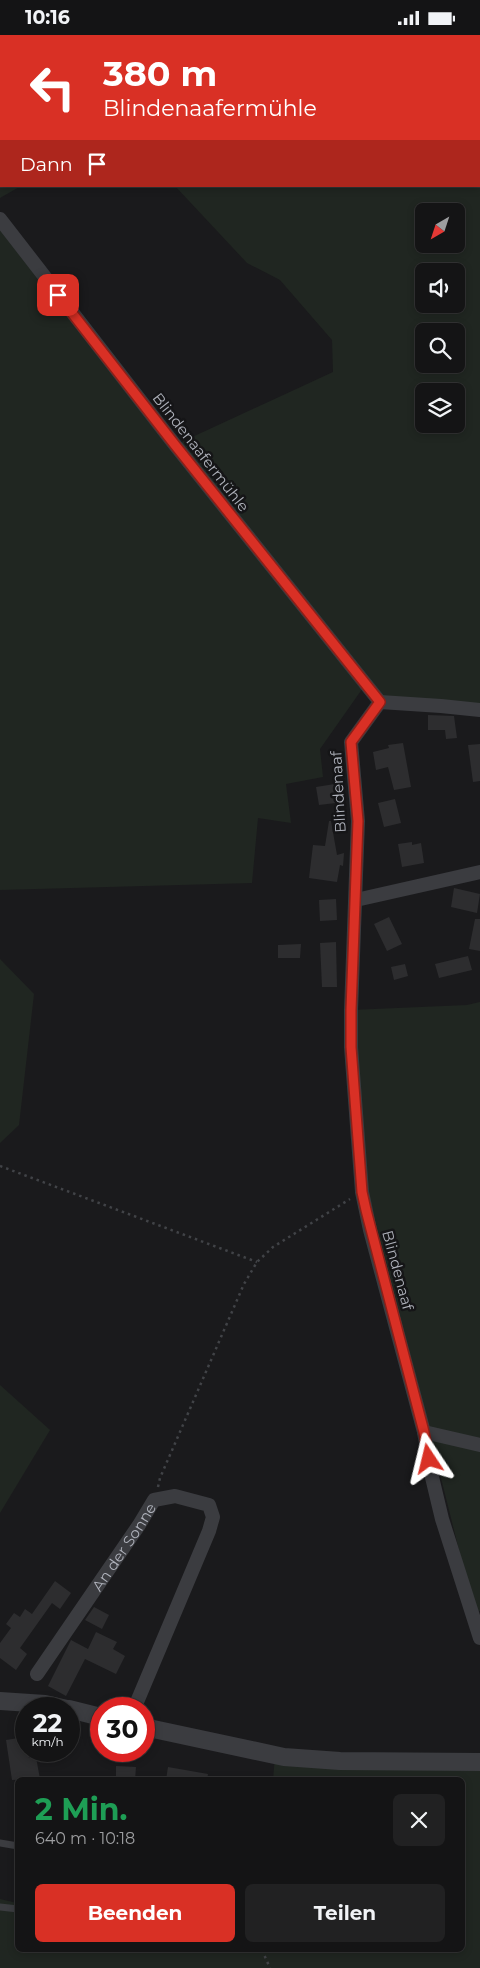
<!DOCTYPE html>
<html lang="de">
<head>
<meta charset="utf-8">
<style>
	:root { --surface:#141415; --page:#212122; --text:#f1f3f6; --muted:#9d9ea0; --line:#333334; --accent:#d93025 }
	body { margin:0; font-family:Montserrat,sans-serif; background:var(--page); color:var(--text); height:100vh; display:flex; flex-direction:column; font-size:19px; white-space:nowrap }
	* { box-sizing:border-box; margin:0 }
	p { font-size:16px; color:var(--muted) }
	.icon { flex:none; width:28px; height:28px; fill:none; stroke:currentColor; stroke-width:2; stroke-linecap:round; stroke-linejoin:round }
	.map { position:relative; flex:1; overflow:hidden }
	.details { position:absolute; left:15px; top:1742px; width:450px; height:175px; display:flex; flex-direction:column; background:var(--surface); border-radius:8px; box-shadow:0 2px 8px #0003,0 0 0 1px var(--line) }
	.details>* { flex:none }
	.guide { position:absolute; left:0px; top:0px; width:480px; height:152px; box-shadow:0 2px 8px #0003,0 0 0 1px var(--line); background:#d93025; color:#fff; overflow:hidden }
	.needle { width:32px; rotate:219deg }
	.tools { position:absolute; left:415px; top:168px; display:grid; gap:10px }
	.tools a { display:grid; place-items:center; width:50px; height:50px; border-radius:8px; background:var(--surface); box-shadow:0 2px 8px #0003,0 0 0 1px var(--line); font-size:25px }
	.speed { position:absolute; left:15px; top:1662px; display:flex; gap:10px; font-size:25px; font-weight:700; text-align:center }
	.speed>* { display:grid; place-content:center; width:65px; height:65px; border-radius:50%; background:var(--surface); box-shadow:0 2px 8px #0003,0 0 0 1px var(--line); line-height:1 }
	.speed small { font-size:12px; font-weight:400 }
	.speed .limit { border:8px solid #d22; background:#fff; color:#111 }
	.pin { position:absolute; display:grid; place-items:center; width:42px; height:42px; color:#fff; margin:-21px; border-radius:10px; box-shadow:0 2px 8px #0006 }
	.me { position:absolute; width:55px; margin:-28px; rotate:350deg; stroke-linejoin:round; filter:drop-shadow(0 0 4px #0008) }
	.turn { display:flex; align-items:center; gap:18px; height:105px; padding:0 20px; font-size:22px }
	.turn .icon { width:65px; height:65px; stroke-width:2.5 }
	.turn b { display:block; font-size:35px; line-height:42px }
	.then { display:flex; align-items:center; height:48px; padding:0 20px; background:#0003; gap:10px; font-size:19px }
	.round { display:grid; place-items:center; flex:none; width:52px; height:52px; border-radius:8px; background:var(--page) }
	.head { display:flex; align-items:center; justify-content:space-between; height:85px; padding:0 20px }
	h1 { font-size:30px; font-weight:700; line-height:38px; color:#1e9e55 }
	.cta { display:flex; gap:10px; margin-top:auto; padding:10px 20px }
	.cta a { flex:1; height:58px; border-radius:8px; background:var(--accent); color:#fff; font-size:20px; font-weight:700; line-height:58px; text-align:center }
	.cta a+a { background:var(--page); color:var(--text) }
	.status { display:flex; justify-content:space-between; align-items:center; height:35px; padding:0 25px; background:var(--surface); direction:ltr }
	.status svg { height:14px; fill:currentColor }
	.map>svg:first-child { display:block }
</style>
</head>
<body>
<div class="status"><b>10:16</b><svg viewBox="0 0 49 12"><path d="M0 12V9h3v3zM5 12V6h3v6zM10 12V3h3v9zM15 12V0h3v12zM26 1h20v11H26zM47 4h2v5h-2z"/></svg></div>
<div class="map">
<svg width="480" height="1933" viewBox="0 0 480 1933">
	<rect width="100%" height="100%" fill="#1a1a1c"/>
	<g fill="#202621" fill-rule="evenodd">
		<path d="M0,0H480V675L380,667L365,650L320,714L323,742L286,749L291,788L258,783L252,848L0,855V184L175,410L333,337L332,305L280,245L247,228L175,151H479V1H1V151H21L0,163ZM424,176H456V209H424ZM424,236H456V269H424ZM424,296H456V329H424ZM424,356H456V389H424Z"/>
		<polygon points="0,924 34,959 19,1090 0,1108"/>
		<polygon points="480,967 480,1405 430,1392 370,1195 351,975 467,970"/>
		<polygon points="0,1350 50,1395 0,1478"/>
		<polygon points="430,1399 480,1414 480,1576 474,1575"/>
		<polygon points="275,1721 480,1726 480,1933 0,1933 0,1864 17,1868 18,1915 462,1915 462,1745 273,1745"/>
	</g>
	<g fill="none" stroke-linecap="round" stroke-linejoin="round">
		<polyline stroke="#31383e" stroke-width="4.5" points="230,0 230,1"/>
	</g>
	<g fill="#2d2d2f">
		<polygon points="428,680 454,681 457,703 446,704 445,695 428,695"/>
		<polygon points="403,708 411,752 394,755 388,732 376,735 373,717 389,713 388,710"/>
		<polygon points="480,709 480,746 473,747 468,710"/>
		<polygon points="341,748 344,767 319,770 316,752"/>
		<polygon points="395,764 401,788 384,792 378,768"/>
		<polygon points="329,786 331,786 337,820 344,818 343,831 340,830 337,847 309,843 313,810 325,811"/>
		<polygon points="412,807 412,810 421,808 424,828 402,832 398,809"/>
		<polygon points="454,853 480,859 477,878 451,872"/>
		<polygon points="336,864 337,885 320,886 319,865"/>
		<polygon points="389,882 402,909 387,916 374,889"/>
		<polygon points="475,884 480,884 480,916 469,914"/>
		<polygon points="336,907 337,952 322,952 320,908"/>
		<polygon points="301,909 300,923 278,923 278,910"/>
		<polygon points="468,921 472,935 439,943 435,929"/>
		<polygon points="405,929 408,941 394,945 391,932"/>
		<polygon points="55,1546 71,1558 60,1574 52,1568 20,1613 27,1619 16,1635 0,1623 0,1608 11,1593 6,1589 14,1578 20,1582 25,1574 32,1579"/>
		<polygon points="94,1572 109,1580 102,1594 85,1585"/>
		<polygon points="96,1597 117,1607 113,1614 125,1621 116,1639 85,1624 66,1661 48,1651 71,1605 88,1614"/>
		<polygon points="25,1702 29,1723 36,1722 40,1744 12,1745 6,1705"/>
		<polygon points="116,1731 136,1732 135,1745 116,1745"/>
		<polygon points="168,1732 208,1739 207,1745 166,1745"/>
	</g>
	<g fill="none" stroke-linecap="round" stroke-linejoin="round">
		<g stroke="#414347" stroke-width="2.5" stroke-dasharray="2.5 4" stroke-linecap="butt">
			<polyline points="128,1 128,0"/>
			<polyline points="0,1131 257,1227"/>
			<polyline points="158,1452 160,1443 244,1249 257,1227 273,1212 350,1164"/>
			<polyline points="262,1915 270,1933"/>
		</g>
		<g stroke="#3b3c40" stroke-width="7">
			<polyline points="0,1808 18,1811"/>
			<polyline points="0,1872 18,1874"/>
		</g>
		<g stroke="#3b3c40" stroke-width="14">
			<polyline points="0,184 175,410 380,667"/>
			<polyline points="380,667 351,707 358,786 351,975 351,1012 362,1157 370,1195 424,1397 431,1438 442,1484 480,1603"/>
			<polyline points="380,667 441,671 480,675"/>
			<polyline points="356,865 480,837"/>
			<polyline points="424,1397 480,1410"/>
			<path id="s1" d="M37,1639L139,1490L154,1465L175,1461L209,1470L213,1482L209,1496L134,1674"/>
		</g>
		<g stroke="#3b3c40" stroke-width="18">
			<polyline points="0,1666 45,1669 67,1674"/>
			<polyline points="69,1674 101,1682"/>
			<polyline points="144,1692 284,1722 340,1726 480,1727"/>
		</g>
	</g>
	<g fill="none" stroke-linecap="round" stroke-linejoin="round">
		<defs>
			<polyline id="route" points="58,260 175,410 380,667 351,707 358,786 351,975 351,1012 362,1157 366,1175 424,1397 429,1424"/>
		</defs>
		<use href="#route" stroke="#8d1f18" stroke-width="12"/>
		<use href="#route" stroke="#d93025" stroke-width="9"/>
	</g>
	<g text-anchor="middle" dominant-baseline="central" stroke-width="5" stroke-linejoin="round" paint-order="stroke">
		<g font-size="15" fill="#aeb1ba" stroke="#151517">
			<text transform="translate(201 417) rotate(52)">Blindenaafermühle</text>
			<text transform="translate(338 757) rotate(-93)">Blindenaaf</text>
			<text transform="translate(398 1235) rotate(75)">Blindenaaf</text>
			<text stroke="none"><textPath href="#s1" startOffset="154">An der Sonne</textPath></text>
		</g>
	</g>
</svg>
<div class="tools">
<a><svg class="needle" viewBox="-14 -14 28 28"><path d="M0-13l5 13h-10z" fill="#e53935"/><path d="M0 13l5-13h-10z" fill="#9d9ea0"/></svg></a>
<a><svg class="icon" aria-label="sound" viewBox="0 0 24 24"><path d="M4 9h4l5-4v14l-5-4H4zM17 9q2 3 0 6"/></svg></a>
<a><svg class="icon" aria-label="search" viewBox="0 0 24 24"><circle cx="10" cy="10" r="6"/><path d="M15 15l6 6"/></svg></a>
<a><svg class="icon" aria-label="layers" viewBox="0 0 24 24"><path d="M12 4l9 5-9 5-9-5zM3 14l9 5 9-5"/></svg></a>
</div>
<div class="speed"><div>22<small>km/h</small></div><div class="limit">30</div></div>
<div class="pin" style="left:58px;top:260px;background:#d93025"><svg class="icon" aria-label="arrive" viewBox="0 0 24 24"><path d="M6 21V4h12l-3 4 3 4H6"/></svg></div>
<svg class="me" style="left:429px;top:1424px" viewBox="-20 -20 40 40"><path d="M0-17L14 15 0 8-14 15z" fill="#d93025" stroke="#fff" stroke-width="4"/></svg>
<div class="guide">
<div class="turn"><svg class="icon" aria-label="left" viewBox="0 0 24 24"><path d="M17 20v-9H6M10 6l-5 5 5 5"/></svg><div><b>380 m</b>Blindenaafermühle</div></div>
<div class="then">Dann<svg class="icon" aria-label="arrive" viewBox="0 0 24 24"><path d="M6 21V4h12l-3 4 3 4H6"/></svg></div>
</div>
<section class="details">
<div class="head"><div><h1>2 Min.</h1><p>640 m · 10:18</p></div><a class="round"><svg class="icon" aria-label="close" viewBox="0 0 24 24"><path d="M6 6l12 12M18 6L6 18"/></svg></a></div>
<div class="cta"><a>Beenden</a><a>Teilen</a></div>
</section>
</div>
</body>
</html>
